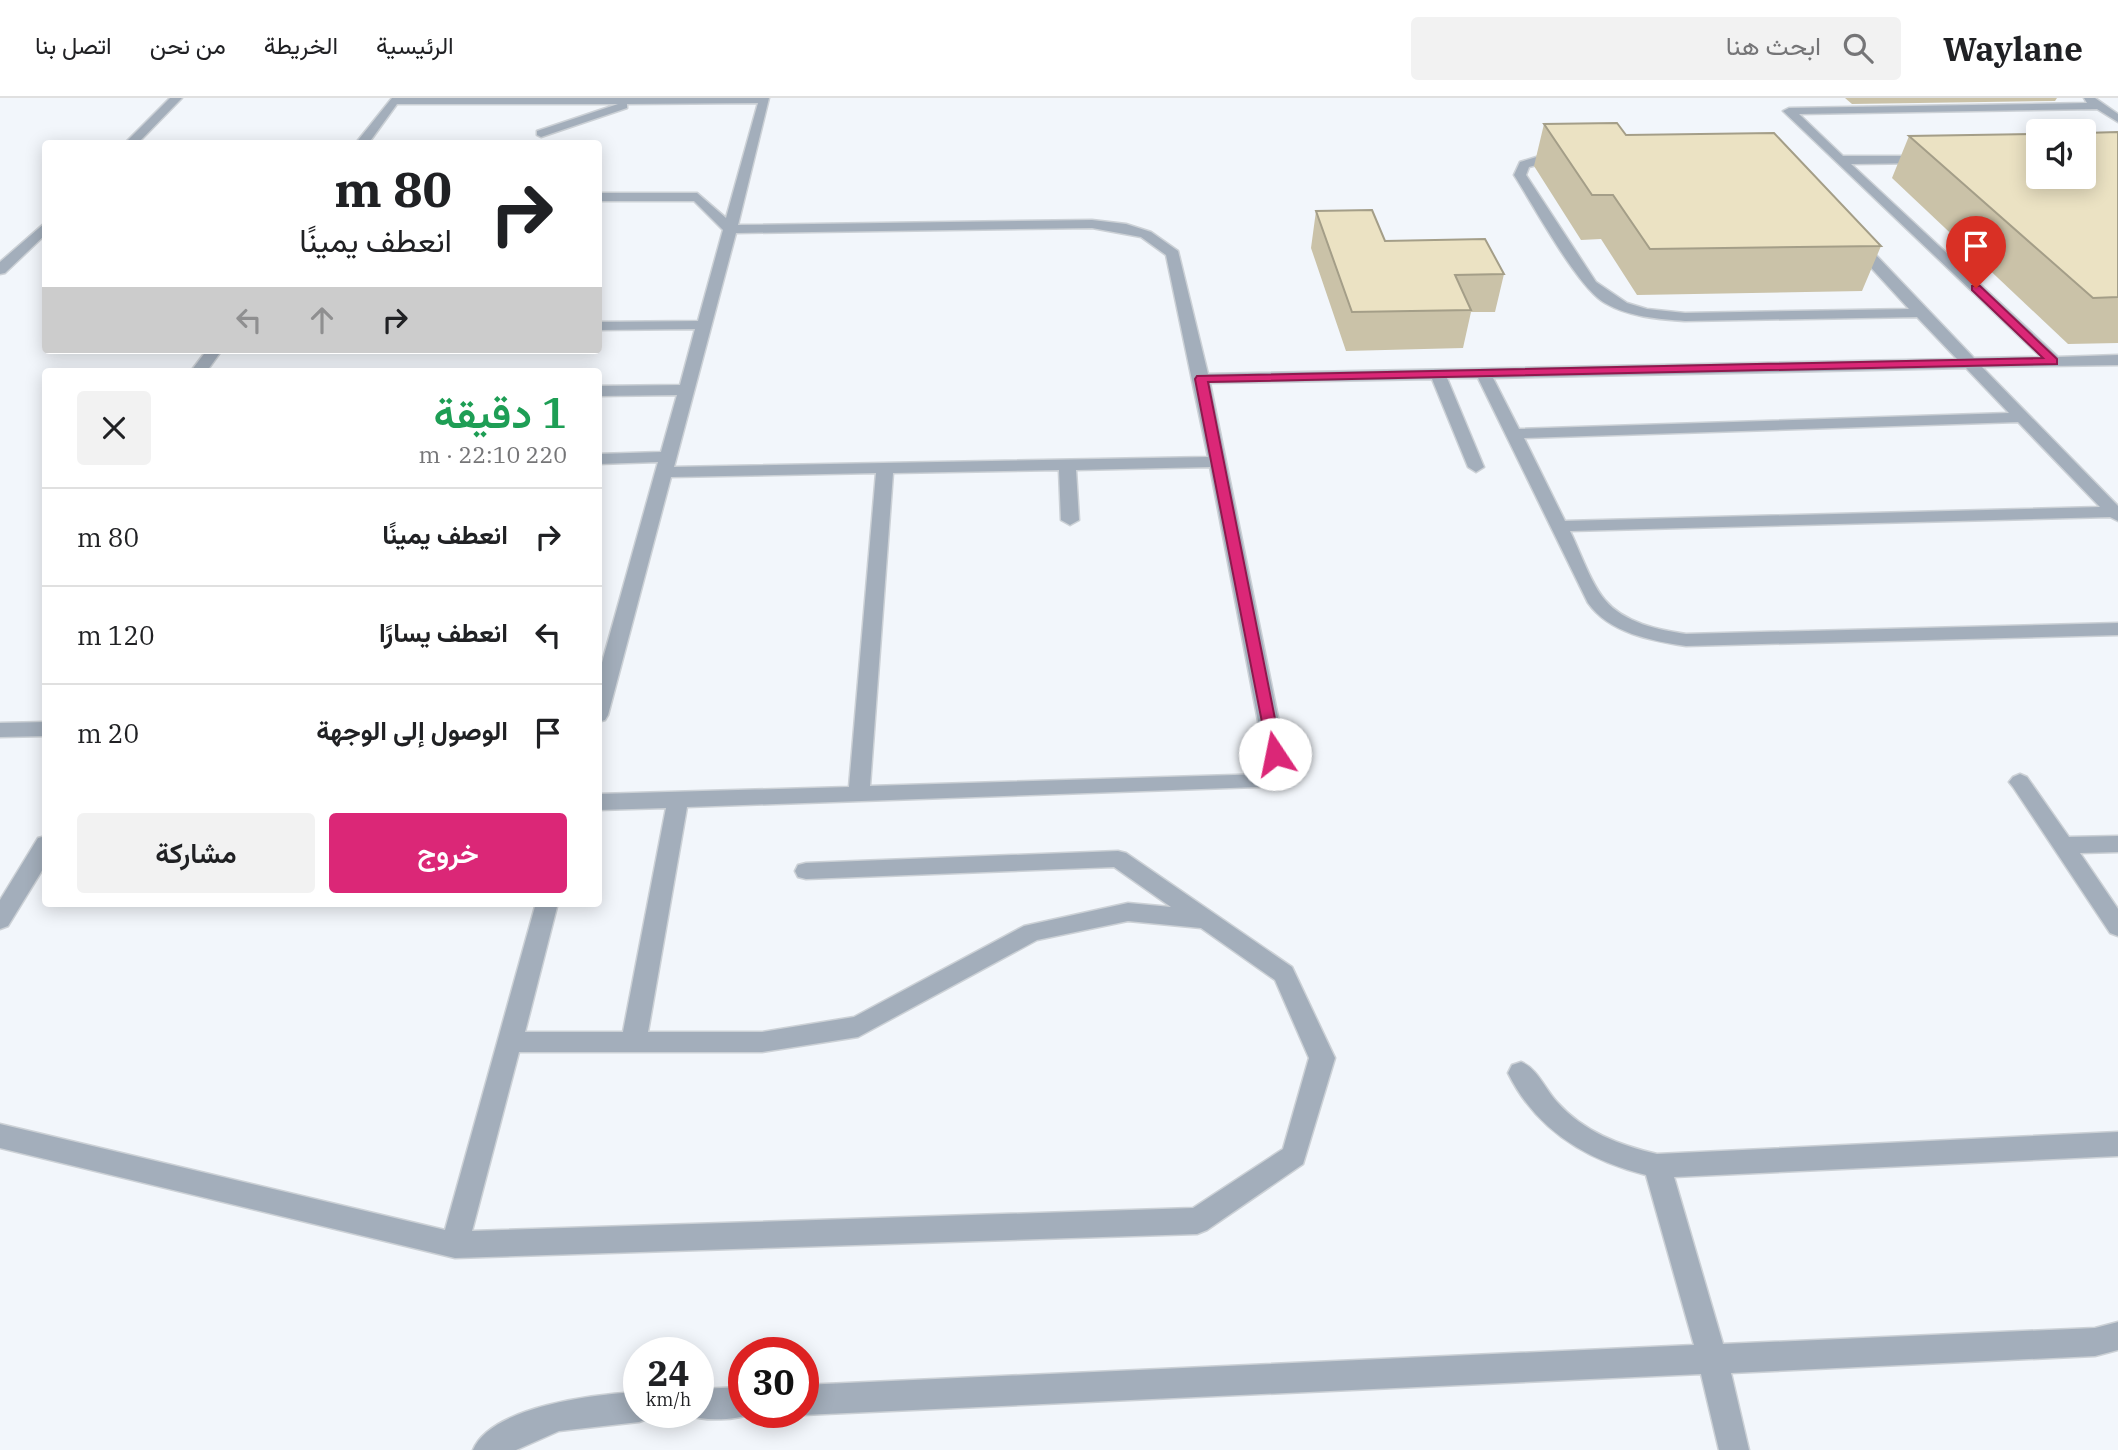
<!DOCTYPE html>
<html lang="ar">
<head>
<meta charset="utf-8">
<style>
	:root { --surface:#fff; --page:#f2f2f2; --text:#202124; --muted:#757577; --line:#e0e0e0; --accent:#db2777 }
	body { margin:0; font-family:"IBM Plex Serif",Vazirmatn,serif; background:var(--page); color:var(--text); direction:rtl; height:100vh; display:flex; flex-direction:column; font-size:26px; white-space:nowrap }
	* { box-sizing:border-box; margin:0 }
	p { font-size:23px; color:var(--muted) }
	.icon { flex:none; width:38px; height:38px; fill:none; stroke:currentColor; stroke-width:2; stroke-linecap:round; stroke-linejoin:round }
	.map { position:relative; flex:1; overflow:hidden; direction:ltr }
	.panel { position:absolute; left:42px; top:270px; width:560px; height:539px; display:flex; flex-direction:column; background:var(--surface); border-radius:7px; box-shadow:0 4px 18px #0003; direction:rtl }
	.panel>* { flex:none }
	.banner { position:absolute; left:42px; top:42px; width:560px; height:214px; border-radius:7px; box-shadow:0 4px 18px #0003; direction:rtl; background:#fff; color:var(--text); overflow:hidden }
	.controls { position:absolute; left:2026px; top:21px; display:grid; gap:14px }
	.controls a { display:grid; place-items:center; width:70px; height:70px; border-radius:7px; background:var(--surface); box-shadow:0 4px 18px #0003; font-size:35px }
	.speed { position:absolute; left:623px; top:1239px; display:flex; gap:14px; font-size:35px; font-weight:700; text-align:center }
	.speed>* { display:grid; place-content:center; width:91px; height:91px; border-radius:50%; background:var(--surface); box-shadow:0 4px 18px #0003; line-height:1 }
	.speed small { font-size:18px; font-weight:400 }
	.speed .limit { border:10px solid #d22; background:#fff; color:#111 }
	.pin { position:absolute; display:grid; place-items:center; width:60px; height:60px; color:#fff; margin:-72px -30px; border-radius:50% 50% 50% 0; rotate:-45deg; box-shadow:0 0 7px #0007 }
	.pin .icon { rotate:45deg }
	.me { position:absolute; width:77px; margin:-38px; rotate:349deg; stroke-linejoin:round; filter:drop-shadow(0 0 5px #0008) }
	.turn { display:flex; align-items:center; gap:24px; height:147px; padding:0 35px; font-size:32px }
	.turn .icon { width:91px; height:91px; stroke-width:2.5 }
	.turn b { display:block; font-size:49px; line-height:60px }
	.lanes { display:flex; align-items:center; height:66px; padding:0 35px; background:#0003; justify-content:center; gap:35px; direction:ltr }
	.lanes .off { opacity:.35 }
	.round { display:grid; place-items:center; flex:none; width:74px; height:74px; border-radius:7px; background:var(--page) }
	.head { display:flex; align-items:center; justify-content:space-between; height:119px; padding:0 35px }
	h1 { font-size:42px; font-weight:600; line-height:52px; color:#1e9e55 }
	.button { display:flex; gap:14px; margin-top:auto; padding:14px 35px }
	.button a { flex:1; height:80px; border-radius:7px; background:var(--accent); color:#fff; font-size:28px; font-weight:600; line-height:80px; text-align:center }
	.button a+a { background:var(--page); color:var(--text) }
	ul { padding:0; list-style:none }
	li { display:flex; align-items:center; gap:21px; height:98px; padding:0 35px; border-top:2px solid var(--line) }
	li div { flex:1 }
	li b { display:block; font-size:26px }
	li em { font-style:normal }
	header { display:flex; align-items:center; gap:42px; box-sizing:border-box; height:98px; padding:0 35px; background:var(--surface); border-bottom:2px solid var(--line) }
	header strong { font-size:33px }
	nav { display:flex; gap:38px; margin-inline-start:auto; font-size:24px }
	.search { width:490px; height:63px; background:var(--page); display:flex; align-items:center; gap:18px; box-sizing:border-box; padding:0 24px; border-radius:7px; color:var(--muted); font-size:26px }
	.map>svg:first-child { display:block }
</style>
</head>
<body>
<header>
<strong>Waylane</strong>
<div class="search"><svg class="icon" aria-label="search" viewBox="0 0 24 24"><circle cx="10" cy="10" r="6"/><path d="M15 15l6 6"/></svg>ابحث هنا</div>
<nav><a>الرئيسية</a><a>الخريطة</a><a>من نحن</a><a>اتصل بنا</a></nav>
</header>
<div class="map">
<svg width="2118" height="1352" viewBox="0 0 2118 1352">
	<rect width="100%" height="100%" fill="#f2f6fb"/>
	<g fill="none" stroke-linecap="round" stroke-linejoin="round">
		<defs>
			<g id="minor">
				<polygon points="170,0 182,0 137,46 124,46"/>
				<path d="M392,0H769L738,127L1092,122L1126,126L1151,134L1178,153L1208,276L1957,261L1917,219L1685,223C1658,221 1629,219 1605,205C1577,189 1534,108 1514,77L1520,64L1543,57L1726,52L1773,61L1794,71L1974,260L2041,259L1783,13L1789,10L2087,5L2084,0H2095L2118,16V24L2097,11L1799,16L1843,58H1932V64L1928,65L1851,66L2058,259L2118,257V267L1982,269L2118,408V423L2110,419L1570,433C1580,453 1591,486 1605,502C1624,525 1659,532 1686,536L2118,525V537L1686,548C1652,543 1609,535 1588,505L1478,280H1447L1484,369L1476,374L1468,369L1432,281L1210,285L1291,683L1287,688L687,709L648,934H762L854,919L1024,828L1128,805L1171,809L1114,769L806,781L798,779L795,773L798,767L806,765L1118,753L1126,755L1292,869L1335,960L1303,1066L1207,1132L1197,1136L455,1160L0,1050V1026L445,1132L536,805H558L525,934H623L666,710L598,712V696L849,689L876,375L671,379L608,617L605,622L598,624V579L658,364L598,366V356L661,354L677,297L598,298V288L680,287L695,231L598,232V224L698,223L723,132L694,103H598V95H697L726,120L758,5L627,6V10L541,39L537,37V33L618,6H397L368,46H355ZM1726,60L1766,67L1786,77L1909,211L1685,215L1647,211L1627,205L1596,184L1526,77L1529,69L1544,65ZM1092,130L1141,139L1166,157L1208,359L674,369L736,135ZM1966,270L2009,315L1519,331L1493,280ZM2018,324L2100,409L1565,423L1524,340ZM1210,369L1268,676L870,688L893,375L1059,372L1061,422L1070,427L1079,422L1076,372ZM1128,823L1201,830L1275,882L1309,960L1283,1051L1193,1110L472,1133L519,954H762L858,939L1037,842Z"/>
				<polygon points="46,124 46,136 5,175 0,176 0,164"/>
				<polygon points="207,252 222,252 207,273 191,273"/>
				<polygon points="46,624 46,638 0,639 0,625"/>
				<polygon points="2020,676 2027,679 2069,739 2118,738 2118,754 2080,755 2118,811 2118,838 2110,835 2013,689 2009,684 2013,679"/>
				<polygon points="46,738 46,766 8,828 0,831 0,802 38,740"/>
				<path d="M1521,964C1537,970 1545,991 1557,1004C1584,1034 1619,1047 1657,1056L2118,1034V1058L1674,1079L1723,1246L2095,1230L2118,1224V1252L2095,1258L1731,1275L1749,1352H1719L1701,1276L803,1317L796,1314H803V1287L1694,1247L1646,1077C1586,1062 1536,1032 1508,975L1512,967Z"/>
				<path d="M744,1289V1314L755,1315C736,1322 706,1324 687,1317L686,1314H698V1291Z"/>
				<path d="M639,1294V1314H652L650,1320L639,1324L559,1333L516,1352H473C491,1308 597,1296 639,1294Z"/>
			</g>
		</defs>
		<use href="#minor" stroke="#ccd1d6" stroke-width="3"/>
		<use href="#minor" fill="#a3aebb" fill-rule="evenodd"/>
	</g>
	<g fill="#cac2a8">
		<polygon points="1845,0 2057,0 2055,3 1852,6"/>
		<polygon points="1544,26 1626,37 1881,148 1862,193 1637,197 1601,141 1581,142 1534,68"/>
		<polygon points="2118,34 2118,245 2068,246 1892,80 1909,38"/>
		<polygon points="1316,113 1385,143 1504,176 1495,214 1471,214 1463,250 1346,253 1311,150"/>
	</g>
	<g fill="#ebe2c3" stroke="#a49e88" stroke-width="2">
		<polygon points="1617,25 1626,37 1774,35 1881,148 1650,151 1613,97 1592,97 1544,26"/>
		<polygon points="2118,34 2118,199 2093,200 1909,38 2039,36 2039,79 2084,79 2084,35"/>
		<polygon points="1372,112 1385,143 1485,141 1504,176 1455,177 1471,212 1352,214 1316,113"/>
	</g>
	<polygon fill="#db2777" stroke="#8e194d" stroke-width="2" points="1972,188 1980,188 2057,261 2057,266 1208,284 1282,656 1280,660 1269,660 1195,281 1197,278 2043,260 1972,192"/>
</svg>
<div class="controls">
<a><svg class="icon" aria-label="sound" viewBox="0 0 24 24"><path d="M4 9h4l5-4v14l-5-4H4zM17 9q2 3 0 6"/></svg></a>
</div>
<div class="speed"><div>24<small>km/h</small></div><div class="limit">30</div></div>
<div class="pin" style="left:1976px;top:190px;background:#d93025"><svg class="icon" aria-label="arrive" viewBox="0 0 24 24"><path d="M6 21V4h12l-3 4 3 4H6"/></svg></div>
<svg class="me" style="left:1275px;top:656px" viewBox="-20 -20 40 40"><circle r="19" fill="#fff"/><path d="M0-13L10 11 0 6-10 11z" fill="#db2777"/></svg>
<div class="banner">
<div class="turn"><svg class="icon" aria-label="right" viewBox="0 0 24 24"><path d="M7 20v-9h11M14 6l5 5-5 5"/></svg><div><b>80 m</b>انعطف يمينًا</div></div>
<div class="lanes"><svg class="icon off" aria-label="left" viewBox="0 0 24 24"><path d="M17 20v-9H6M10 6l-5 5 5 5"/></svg><svg class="icon off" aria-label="ahead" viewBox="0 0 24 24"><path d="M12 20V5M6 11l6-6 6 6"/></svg><svg class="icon" aria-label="right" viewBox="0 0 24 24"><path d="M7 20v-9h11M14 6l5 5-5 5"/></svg></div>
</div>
<section class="panel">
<div class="head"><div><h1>1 دقيقة</h1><p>220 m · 22:10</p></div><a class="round"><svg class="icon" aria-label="close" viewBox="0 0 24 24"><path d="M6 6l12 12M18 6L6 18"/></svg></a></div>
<ul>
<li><svg class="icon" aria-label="right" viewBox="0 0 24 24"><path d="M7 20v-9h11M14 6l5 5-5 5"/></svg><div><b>انعطف يمينًا</b></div><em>80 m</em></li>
<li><svg class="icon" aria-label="left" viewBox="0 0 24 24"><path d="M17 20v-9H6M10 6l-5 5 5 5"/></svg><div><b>انعطف يسارًا</b></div><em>120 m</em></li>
<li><svg class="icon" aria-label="arrive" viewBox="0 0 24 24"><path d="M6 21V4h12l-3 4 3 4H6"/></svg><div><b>الوصول إلى الوجهة</b></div><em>20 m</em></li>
</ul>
<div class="button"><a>خروج</a><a>مشاركة</a></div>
</section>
</div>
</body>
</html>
